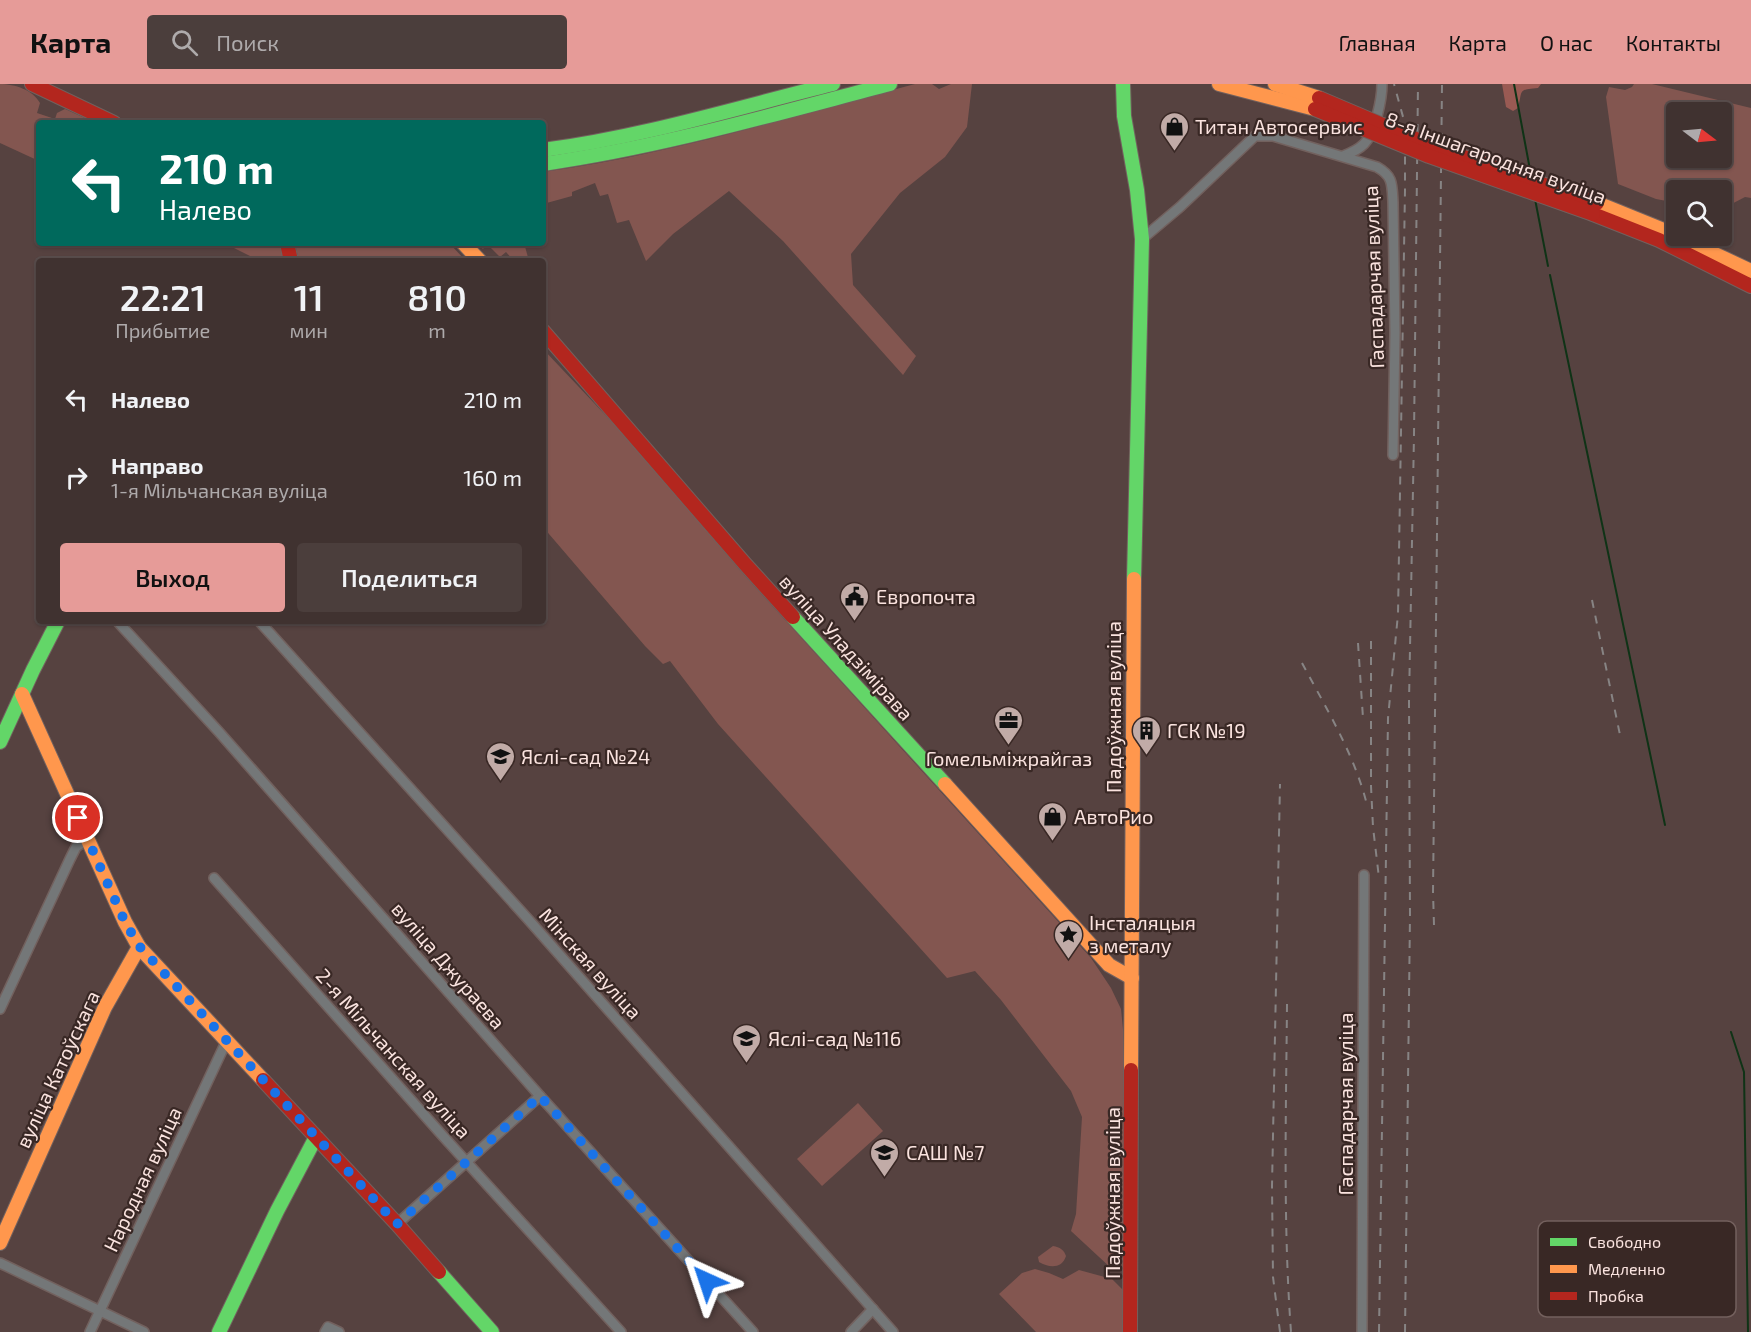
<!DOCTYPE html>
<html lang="ru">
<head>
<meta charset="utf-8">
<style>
	:root { --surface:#403230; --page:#4b3e3c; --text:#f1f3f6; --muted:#aeaaab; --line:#594d4c; --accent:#e69b98 }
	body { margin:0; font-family:"Exo 2",sans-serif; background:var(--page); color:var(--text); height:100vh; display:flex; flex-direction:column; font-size:22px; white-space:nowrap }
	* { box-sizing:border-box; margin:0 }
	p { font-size:20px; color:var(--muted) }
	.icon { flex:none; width:33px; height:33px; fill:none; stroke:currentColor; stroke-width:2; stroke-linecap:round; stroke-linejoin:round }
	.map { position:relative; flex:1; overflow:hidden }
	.drawer { position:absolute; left:36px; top:174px; width:510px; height:366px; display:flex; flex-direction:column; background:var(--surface); border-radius:6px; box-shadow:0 2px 4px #0004,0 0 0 2px var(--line) }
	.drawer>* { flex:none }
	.top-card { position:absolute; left:36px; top:36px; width:510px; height:126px; border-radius:6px; box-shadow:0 2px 4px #0004,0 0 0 2px var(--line); background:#00695c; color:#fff; overflow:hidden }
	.needle { width:39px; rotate:106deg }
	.controls { position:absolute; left:1666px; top:18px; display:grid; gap:12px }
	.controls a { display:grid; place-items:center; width:66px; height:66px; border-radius:6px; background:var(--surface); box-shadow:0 2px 4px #0004,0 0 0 2px var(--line); font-size:30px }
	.pin { position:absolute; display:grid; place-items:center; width:51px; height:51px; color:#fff; margin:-26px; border:3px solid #fff; border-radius:50%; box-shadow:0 2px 6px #0007 }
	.me { position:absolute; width:66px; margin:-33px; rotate:318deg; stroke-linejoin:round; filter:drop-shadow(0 0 4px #0008) }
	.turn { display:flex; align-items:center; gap:21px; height:126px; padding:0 24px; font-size:27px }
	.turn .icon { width:78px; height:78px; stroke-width:2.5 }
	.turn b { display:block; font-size:42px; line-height:51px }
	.eta { display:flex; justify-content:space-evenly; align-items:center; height:102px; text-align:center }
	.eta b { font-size:36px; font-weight:600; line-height:42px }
	.cta { display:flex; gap:12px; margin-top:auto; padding:12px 24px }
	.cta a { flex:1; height:69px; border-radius:6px; background:var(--accent); color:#111; font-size:24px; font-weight:600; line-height:69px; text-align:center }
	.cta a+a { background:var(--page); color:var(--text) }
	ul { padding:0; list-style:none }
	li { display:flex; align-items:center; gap:18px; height:78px; padding:0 24px }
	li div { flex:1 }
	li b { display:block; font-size:22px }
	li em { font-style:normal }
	header { display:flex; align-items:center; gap:36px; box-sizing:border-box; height:84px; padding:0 30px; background:var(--accent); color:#111 }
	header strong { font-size:28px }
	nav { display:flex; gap:33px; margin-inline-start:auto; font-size:21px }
	.search { width:420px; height:54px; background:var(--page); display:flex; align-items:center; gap:15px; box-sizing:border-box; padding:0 21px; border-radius:6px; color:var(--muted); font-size:22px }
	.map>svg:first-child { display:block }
</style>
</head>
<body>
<header>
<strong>Карта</strong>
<div class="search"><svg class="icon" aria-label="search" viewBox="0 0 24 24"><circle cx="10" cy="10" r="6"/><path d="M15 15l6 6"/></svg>Поиск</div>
<nav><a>Главная</a><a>Карта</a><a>О нас</a><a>Контакты</a></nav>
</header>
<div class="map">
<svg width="1751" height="1248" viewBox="0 0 1751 1248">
	<rect width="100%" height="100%" fill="#564240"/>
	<g fill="#835650" fill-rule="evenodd">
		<path d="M0,0C15,0 33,6 40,19L37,29L55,35L57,29L65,25L96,39H39V77L0,59Z"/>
		<path d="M915,0H932L939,5L951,0H972L967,43L945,73L900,109L851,170L853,201L916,272L903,291L783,157L729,107L673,150L646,177L629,136L617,139L608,110L600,112L595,99L572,108V112L543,120V88C670,71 792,32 915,0Z"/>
		<path d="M1634,0H1652L1751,24V114L1745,113L1722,125V106H1677V119L1656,115L1618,100L1606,13L1609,3L1625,6L1632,3ZM1677,28H1722V74H1677Z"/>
		<polygon points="230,159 280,159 285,177 260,177 230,162"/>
		<polygon points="295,159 449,159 466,177 299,177"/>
		<polygon points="477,159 524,159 529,177 514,177 506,168 500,173 487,160 483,165"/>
		<polygon points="543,265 630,357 739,485 1091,874 1111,904 1121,925 1123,945 1126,1183 1123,1186 1112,1185 1071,1147 1076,1130 1082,1033 1071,1007 1001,916 975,887 947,894 718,640 670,577 663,580 645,562 543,443"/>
		<polygon points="858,1019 883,1047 822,1102 797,1075"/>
		<path d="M1053,1162C1060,1163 1064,1166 1066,1172C1062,1185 1049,1184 1039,1178L1038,1173Z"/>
		<polygon points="1035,1185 1049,1189 1063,1195 1079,1186 1112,1195 1126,1209 1125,1248 1036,1248 999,1210 1022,1189"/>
	</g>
	<path fill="#995a53" d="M1502,0H1541L1538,4C1517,6 1523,6 1518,24L1513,27L1506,23Z"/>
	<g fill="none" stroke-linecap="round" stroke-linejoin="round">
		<g stroke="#0f3316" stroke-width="2">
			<polyline points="1514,0 1531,91"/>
			<polyline points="1535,115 1548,182"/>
			<polyline points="1550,191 1665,741"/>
			<polyline points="1731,948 1744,988 1748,1248"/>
		</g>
		<defs>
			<g id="street">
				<path d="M1343,72C1351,69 1358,66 1364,60C1375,49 1382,15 1382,0"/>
				<path d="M1142,155L1180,123L1255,52H1273L1377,83C1393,92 1392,100 1393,118L1395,249L1393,371"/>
				<polyline points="117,537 219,648 540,1012 753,1248"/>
				<polyline points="259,537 527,834 893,1248"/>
				<polyline points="214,794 442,1051 621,1248"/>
				<polyline points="0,925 70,775 76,763 87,756"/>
				<polyline points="397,1140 540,1012"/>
				<polyline points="0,1179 144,1248"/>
				<polyline points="90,1248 227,956"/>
				<polyline points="325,1248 328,1243 339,1248"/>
				<polyline points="851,1248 873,1225"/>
				<polyline points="1362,1248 1364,791"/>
			</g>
			<g id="fast">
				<polyline points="1123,0 1124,32 1137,106 1142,155 1134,495"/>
				<path d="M543,66C642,53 736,24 833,0"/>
				<path d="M543,80C661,63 775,30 890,0"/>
				<polyline points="793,533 945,700"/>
				<polyline points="0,658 33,586 58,537"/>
				<polyline points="439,1188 492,1248"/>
				<polyline points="219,1248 277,1127 316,1053"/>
			</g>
			<g id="slow">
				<polyline points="1219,0 1315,25"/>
				<polyline points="1275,0 1319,14"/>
				<polyline points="1597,119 1666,147 1751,187"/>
				<polyline points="463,159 480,177"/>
				<polyline points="22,610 125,838 139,863 263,996"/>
				<polyline points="945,700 1109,881 1132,894"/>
				<polyline points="1131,986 1134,495"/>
				<polyline points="0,1159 105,923 139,863"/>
			</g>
			<g id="jam">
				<polyline points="32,0 114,39"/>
				<polyline points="1593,130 1659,156 1751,202"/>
				<polyline points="287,159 291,177"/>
				<polyline points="543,247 745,480 793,533"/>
				<polyline points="263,996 397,1140 439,1188"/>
				<polyline points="1130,1248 1131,986"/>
			</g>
		</defs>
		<use href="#street" stroke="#72615e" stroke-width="12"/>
		<use href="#fast" stroke="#72615e" stroke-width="16"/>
		<use href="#slow" stroke="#72615e" stroke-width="16"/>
		<use href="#jam" stroke="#72615e" stroke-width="16"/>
		<use href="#street" stroke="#747778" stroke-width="9"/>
		<use href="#fast" stroke="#63d668" stroke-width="14"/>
		<use href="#slow" stroke="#ff974d" stroke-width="14"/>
		<use href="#jam" stroke="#b3261e" stroke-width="14"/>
		<g stroke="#878484" stroke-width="2" stroke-dasharray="8 8" stroke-linecap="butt">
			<polyline points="1592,516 1620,651"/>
			<polyline points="1371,557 1371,702 1373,743 1379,794"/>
			<polyline points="1358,559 1363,634"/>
			<path d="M1302,579C1326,624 1353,668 1366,717"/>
			<polyline points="1434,841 1433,808 1442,0"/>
			<path d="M1287,920C1286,1030 1283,1139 1291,1248"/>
			<polyline points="1280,1248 1273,1193 1272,1102 1280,700"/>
			<polyline points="1379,1248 1388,634 1398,530 1405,106 1405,40 1394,0"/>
			<polyline points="1405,1248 1410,831 1409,618 1414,351 1418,0"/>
		</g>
		<defs>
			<g id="jam-bridge">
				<polyline points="1319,14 1432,62 1597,119"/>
				<polyline points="1315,25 1429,72 1593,130"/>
			</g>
		</defs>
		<use href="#jam-bridge" stroke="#72615e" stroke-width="16" stroke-linecap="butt"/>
		<use href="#jam-bridge" stroke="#b3261e" stroke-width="14"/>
	</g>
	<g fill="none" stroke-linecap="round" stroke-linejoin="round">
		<polyline stroke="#1a73e8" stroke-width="10" stroke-dasharray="0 18" points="78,734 125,838 139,862 397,1140 540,1012 707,1197"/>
	</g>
	<defs>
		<symbol id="shop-pin" viewBox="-11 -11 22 30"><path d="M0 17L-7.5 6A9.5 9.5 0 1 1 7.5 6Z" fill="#c1aba7" stroke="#392825"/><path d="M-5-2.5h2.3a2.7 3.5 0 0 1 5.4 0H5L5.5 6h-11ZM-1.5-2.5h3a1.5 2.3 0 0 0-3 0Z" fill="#111"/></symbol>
		<symbol id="civic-pin" viewBox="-11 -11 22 30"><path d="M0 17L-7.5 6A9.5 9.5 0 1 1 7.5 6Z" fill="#c1aba7" stroke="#392825"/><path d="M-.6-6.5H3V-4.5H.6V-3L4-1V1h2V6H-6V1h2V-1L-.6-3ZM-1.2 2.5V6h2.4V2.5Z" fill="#111"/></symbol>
		<symbol id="office-pin" viewBox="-11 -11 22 30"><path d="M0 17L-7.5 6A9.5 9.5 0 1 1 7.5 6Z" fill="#c1aba7" stroke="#392825"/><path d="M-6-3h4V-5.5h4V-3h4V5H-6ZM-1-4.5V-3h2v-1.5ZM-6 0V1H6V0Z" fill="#111"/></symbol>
		<symbol id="building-pin" viewBox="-11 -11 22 30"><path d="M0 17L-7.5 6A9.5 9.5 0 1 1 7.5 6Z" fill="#c1aba7" stroke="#392825"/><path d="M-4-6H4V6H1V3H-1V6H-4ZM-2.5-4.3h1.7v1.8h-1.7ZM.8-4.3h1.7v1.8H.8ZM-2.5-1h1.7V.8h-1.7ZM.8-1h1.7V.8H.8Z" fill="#111"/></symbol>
		<symbol id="school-pin" viewBox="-11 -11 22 30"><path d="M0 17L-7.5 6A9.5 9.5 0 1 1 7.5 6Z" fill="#c1aba7" stroke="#392825"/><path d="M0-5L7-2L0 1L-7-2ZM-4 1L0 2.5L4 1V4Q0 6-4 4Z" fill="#111"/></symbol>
		<symbol id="sight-pin" viewBox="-11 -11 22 30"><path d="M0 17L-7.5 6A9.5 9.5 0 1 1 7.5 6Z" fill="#c1aba7" stroke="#392825"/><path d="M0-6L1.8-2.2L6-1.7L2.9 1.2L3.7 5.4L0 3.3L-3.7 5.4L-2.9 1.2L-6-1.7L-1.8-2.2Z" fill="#111"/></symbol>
	</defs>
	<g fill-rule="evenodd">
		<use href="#shop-pin" x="1158" y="26" width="33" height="45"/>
		<use href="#civic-pin" x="838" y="496" width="33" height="45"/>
		<use href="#office-pin" x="992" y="620" width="33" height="45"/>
		<use href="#building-pin" x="1130" y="630" width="33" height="45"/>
		<use href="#school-pin" x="484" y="656" width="33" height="45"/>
		<use href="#shop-pin" x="1036" y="716" width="33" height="45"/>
		<use href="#sight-pin" x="1052" y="834" width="33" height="45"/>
		<use href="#school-pin" x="730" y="938" width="33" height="45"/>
		<use href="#school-pin" x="868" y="1052" width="33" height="45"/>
	</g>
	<g text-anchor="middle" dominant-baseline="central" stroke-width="4.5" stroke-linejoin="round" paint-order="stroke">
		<g font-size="20" fill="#fae3df" stroke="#392825" text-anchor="start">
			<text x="1195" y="42">Титан Автосервис</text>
			<text x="876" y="512">Европочта</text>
			<text x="1167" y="646">ГСК №19</text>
			<text x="521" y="672">Яслі-сад №24</text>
			<text x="1009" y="674" text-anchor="middle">Гомельміжрайгаз</text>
			<text x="1074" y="732">АвтоРио</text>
			<text x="1089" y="838">Інсталяцыя<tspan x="1089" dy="23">з металу</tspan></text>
			<text x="768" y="954">Яслі-сад №116</text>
			<text x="906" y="1068">САШ №7</text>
		</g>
		<g font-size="20" fill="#fae3df" stroke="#392825">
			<text transform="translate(1496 73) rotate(20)">8-я Іншагародняя вуліца</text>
			<text transform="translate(1373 193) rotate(-92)">Гаспадарчая вуліца</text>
			<text transform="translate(847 563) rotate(48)">вуліца Уладзімірава</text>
			<text transform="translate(1113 623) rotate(-90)">Падоўжная вуліца</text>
			<text transform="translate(591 879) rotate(48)">Мінская вуліца</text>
			<text transform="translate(449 881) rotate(49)">вуліца Джураева</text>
			<text transform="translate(394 969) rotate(48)">2-я Мільчанская вуліца</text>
			<text transform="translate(57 985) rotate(-65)">вуліца Катоўскага</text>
			<text transform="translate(1345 1020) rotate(-90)">Гаспадарчая вуліца</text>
			<text transform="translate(142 1095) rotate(-65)">Народная вуліца</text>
			<text transform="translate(1112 1109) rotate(-90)">Падоўжная вуліца</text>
		</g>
	</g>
	<rect x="1538" y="1137" width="198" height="96" rx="9" fill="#392825" stroke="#73605d" stroke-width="1.5"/>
	<rect x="1550" y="1154" width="27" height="8" fill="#63d668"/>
	<rect x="1550" y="1181" width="27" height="8" fill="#ff974d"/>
	<rect x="1550" y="1208" width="27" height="8" fill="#b3261e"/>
	<g font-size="16" fill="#fae3df">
		<text x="1588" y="1164">Свободно</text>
		<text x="1588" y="1191">Медленно</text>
		<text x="1588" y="1218">Пробка</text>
	</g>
</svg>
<div class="controls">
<a><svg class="needle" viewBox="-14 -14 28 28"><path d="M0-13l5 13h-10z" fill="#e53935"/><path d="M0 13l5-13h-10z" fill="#aeaaab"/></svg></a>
<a><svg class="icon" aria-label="search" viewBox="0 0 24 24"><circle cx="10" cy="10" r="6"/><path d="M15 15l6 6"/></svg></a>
</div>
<div class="pin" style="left:78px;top:734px;background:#d93025"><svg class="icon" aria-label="arrive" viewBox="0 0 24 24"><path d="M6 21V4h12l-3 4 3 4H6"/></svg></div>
<svg class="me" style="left:707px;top:1197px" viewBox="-20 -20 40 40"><path d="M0-17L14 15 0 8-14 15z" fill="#1a73e8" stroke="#fff" stroke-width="4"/></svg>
<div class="top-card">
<div class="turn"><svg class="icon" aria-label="left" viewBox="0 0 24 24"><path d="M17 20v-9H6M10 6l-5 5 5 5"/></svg><div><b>210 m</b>Налево</div></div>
</div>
<section class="drawer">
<div class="eta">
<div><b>22:21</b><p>Прибытие</p></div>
<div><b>11</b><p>мин</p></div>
<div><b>810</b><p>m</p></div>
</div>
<ul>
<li><svg class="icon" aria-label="left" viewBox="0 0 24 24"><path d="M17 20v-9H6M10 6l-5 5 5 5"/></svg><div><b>Налево</b></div><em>210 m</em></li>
<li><svg class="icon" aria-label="right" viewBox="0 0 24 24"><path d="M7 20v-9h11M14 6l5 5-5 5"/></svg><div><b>Направо</b><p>1-я Мільчанская вуліца</p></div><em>160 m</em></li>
</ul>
<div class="cta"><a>Выход</a><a>Поделиться</a></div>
</section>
</div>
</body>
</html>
